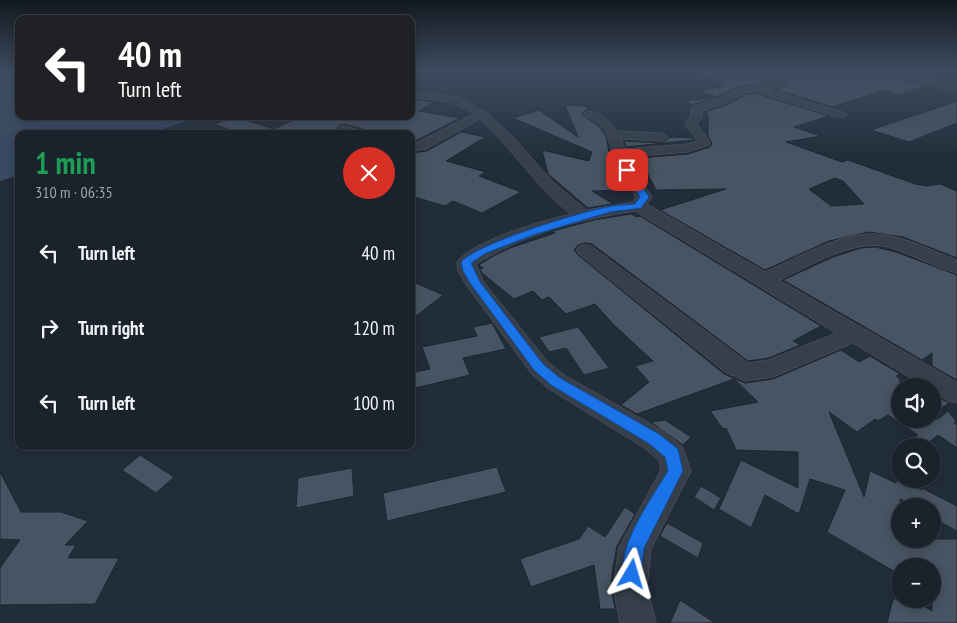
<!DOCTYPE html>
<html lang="en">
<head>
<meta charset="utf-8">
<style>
	:root { --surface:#1a222c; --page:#232a34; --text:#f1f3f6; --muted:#9fa4a9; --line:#383f48 }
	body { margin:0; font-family:"PT Sans Narrow",sans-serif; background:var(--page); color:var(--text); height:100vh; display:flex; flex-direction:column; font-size:19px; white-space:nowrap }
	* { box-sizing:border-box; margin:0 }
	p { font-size:16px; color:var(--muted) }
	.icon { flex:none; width:28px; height:28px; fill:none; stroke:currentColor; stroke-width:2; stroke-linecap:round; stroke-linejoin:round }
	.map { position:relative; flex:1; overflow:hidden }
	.side { position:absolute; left:15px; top:130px; width:400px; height:320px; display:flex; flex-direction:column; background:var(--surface); border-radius:10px; box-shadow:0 2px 12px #0003,0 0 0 1px var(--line) }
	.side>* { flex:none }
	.guide { position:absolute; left:15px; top:15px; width:400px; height:105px; border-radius:10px; box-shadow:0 2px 12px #0003,0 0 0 1px var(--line); background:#202124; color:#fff; overflow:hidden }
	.buttons { position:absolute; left:891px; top:378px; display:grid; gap:10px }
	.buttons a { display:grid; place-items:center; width:50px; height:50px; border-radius:50%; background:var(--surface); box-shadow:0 2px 12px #0003,0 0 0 1px var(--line); font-size:25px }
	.pin { position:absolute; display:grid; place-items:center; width:42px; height:42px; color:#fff; margin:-21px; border-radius:10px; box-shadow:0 2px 8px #0006 }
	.me { position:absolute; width:55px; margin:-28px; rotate:7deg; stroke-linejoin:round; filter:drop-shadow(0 0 4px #0008) }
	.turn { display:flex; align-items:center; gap:18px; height:105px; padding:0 20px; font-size:22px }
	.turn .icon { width:65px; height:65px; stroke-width:2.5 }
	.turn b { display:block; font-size:35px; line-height:42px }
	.round { display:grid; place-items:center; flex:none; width:52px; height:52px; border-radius:26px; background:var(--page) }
	.headline { display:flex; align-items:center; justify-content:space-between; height:85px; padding:0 20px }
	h1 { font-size:30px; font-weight:700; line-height:38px; color:#1e9e55 }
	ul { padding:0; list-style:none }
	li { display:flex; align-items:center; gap:15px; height:75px; padding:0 20px }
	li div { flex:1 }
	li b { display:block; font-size:19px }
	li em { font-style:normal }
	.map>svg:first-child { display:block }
</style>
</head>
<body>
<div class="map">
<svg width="957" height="623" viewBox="0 0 957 623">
	<rect width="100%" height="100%" fill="#222d3a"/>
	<polygon fill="#384b63" points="0,71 19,71 19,116 201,116 148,134 19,134 19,175 0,181"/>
	<g fill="#485463" stroke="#1d2631" fill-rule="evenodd">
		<polygon points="696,71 753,71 768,81 737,87 718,96 692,105 684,101 717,97 700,91 721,86 717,85 722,84"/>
		<polygon points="801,71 878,71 882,75 926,86 898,95 883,90 833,107 847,111 846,111 774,89 786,87 789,82 772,72 800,78"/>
		<path d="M754,93L829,116L794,127L821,136L786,142L842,162L848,160L915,184L927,186L940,184L957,191V258L903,237L869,232L829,241L765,270L660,210L726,189L656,190L645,169H636L629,159L688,154L710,147L712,143L708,136V114L705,112L727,105L745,95ZM835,178L843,181L864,204L831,206L809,189Z"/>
		<polygon points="411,99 434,102 419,111 460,118 417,140 411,141 411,134 367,134 363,129 344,124 340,125 336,129 338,134 242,134 214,124 236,117 274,129 302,116 411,116"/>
		<polygon points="957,101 957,123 909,142 871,130"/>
		<polygon points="565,105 586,106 589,110 584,111 582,115 599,126 606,136 610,157 617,169 613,169 624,190 592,191 613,204 588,208 548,174 542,150 589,161 592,152 513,118 539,110 578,137"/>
		<polygon points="461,132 485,137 446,161 486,172 479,176 521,192 482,213 453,201 445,206 411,196 411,153 427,151"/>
		<polygon points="670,137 692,138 694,140 626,147 624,141 662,143"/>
		<polygon points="631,214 637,217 640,216 821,326 793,341 800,345 769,358 748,361 592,244 585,243 578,245 574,250 578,255 724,374 745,383 773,379 841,350 859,362 870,356 900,374 896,376 900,379 900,419 938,419 948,411 956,421 954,423 957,425 957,448 938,435 926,445 915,437 918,435 888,415 878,421 875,419 857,432 829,412 864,497 870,471 896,483 897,479 922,490 922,488 957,506 957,531 932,518 932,506 915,506 900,499 900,539 957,539 957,623 887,623 893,599 912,599 932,611 932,566 900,566 900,575 827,532 845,490 810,479 799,514 765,495 751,528 719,509 741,460 798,488 798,452 736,450 726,428 723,429 710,411 758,402 734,379 637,414 621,405 649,382 635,366 653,361 614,325 595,304 566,314 549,297 542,300 533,291 514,299 482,273 480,269 483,268 479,265 495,255 510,248 555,233 553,231 594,220"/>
		<polygon points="875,247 896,252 957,275 957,380 932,366 932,353 922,360 783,280 833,257 861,248"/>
		<polygon points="411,281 443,295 411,320"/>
		<polygon points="492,323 506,349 463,358 470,375 411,389 411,373 430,369 422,347 477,336 473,327"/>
		<polygon points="578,327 609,368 584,375 566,348 549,352 539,337"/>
		<polygon points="932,394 949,403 932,415"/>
		<polygon points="665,420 691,437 683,445 651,422"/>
		<polygon points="140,455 174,477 156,493 122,470"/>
		<polygon points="497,467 506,492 387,521 383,493"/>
		<polygon points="352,468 354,496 296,508 298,478"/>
		<polygon points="0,472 21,512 61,512 88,521 65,545 76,545 68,558 119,558 95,604 0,605 0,568 20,540 0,539"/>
		<polygon points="701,486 721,498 714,510 694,497"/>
		<polygon points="625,507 635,514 617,546 613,567 611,587 615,609 600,609 594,565 531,587 520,559 579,539 588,526 605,537"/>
		<polygon points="667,523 703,543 698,558 660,536"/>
		<polygon points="680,600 715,623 670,623"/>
	</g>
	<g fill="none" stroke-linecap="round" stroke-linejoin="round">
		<defs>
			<g id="minor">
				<path d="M755,71H767L787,83L786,85L767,89L845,113L847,115L845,117H837L754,91L744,93L726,103L702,111V117L697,124L710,142L709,145L688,152L626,157L652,197L647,204L765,272C795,259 836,235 869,234C899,233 930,250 957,260V273C933,267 912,254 888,247C854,238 810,266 779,280L957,382V403L948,401L932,391V386H924L853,343L773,377L745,381L725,372L579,254L576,250L579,246L585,245L591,246L748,363L769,360L836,333L635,211C580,219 524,234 476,264L483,281L547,361L564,375L663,431L682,446L691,471L651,549L647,587L656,623H620L613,587L619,547L661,470L659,460L643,447L546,387L531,373L465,283L458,271L457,262C471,241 545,220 571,214C536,188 513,149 480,119L426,149L411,151V143L418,142L474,114L452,102L411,97V91L459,97L486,112L513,137L554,183L587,210L633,202L636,197L612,156L613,154C610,143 607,129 597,122C592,119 587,118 583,114L585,112C599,109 609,121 617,131L662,133L668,137L662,141L621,139L625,149L688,144L697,141L685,124L690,117L692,107L719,98L737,89L773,82Z"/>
				<polygon points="880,71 896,71 957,86 957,92 882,73"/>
				<polygon points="344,126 363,131 365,134 340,133 338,130 340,127"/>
			</g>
		</defs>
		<use href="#minor" stroke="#545d68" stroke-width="1"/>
		<use href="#minor" fill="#363f4a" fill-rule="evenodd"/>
	</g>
	<linearGradient id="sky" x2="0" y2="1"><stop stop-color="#131920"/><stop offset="0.45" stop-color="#3e4c60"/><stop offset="1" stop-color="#3e4c60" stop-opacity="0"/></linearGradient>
	<rect width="957" height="158" fill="url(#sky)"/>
	<path fill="#1a73e8" stroke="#114b97" d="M625,168H630L649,197L641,208L610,212L536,234L486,253L471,263L480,282L543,364L560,378L659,434L678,449L683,471L644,548L641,574L638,580L632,583L625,580C613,551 653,496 668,471L665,457L648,443L551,385L534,370L470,283L463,271L461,262C478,243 580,212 608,207C617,205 626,205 635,204L640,197L624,170Z"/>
</svg>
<div class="buttons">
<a><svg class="icon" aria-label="sound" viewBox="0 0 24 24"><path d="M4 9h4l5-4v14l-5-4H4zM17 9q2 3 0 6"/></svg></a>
<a><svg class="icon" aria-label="search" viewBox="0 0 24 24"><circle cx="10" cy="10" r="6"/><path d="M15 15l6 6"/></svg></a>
<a>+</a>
<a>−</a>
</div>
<div class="pin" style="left:627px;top:170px;background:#d93025"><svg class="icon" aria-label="arrive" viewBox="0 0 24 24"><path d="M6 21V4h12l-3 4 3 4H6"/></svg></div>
<svg class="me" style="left:632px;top:574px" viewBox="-20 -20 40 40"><path d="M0-17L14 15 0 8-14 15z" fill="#1a73e8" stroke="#fff" stroke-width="4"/></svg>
<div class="guide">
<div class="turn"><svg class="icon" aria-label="left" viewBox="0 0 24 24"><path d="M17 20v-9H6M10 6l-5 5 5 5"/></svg><div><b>40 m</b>Turn left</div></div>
</div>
<section class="side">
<div class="headline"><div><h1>1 min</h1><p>310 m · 06:35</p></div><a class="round" style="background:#d93025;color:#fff"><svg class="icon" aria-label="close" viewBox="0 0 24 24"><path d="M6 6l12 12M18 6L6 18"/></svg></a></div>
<ul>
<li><svg class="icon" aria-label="left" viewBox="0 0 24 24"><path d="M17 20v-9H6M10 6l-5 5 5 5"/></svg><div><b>Turn left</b></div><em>40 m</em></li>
<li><svg class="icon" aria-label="right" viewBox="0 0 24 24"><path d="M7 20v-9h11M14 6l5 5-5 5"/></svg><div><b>Turn right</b></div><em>120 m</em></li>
<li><svg class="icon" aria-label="left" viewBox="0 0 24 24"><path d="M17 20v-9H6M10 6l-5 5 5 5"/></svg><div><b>Turn left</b></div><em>100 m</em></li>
</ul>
</section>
</div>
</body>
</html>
